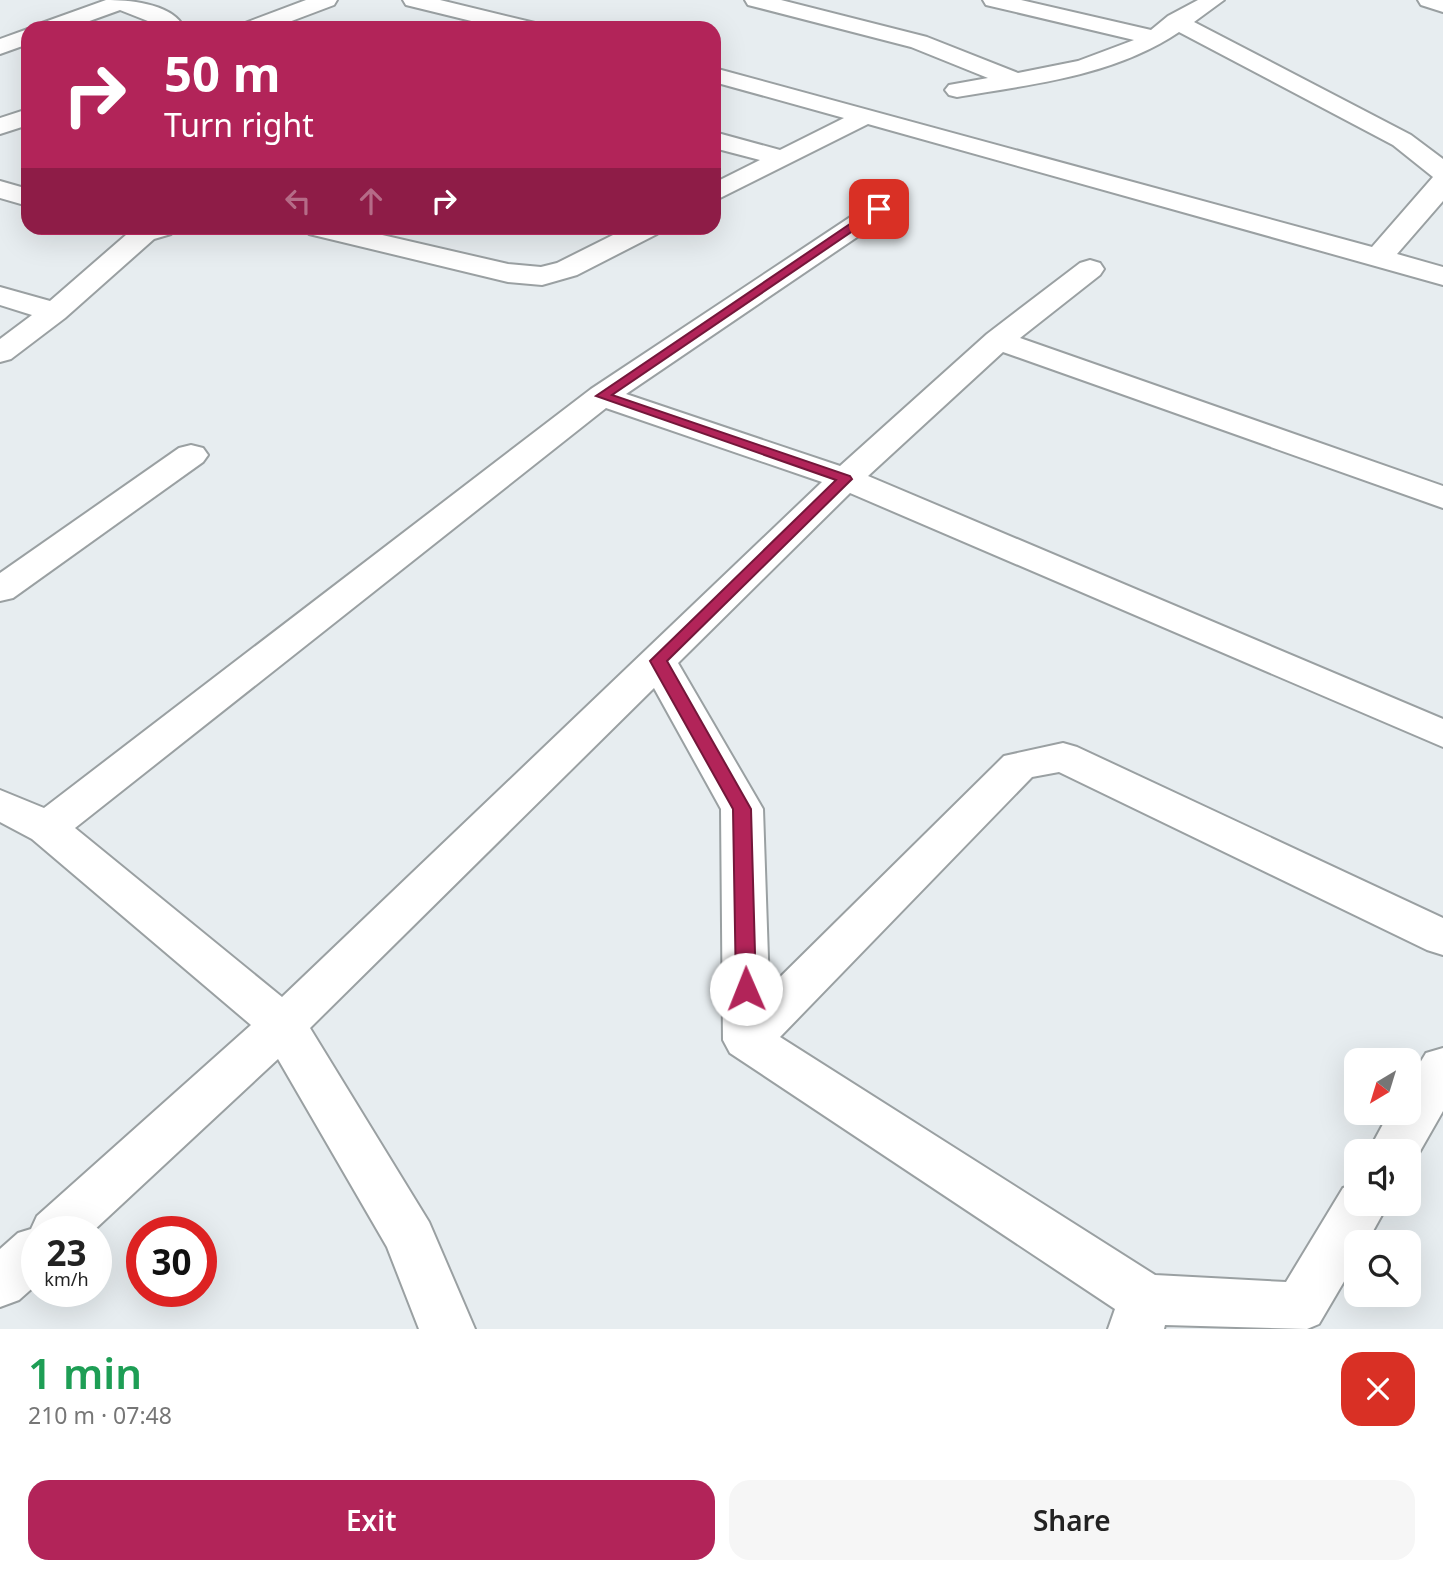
<!DOCTYPE html>
<html lang="en">
<head>
<meta charset="utf-8">
<style>
	:root { --surface:#fff; --page:#f6f6f6; --text:#222; --muted:#767676; --accent:#b22459 }
	body { margin:0; font-family:"Noto Sans",sans-serif; background:var(--page); color:var(--text); height:100vh; display:flex; flex-direction:column; font-size:26px; white-space:nowrap }
	* { box-sizing:border-box; margin:0 }
	p { font-size:23px; color:var(--muted) }
	.icon { flex:none; width:38px; height:38px; fill:none; stroke:currentColor; stroke-width:2; stroke-linecap:round; stroke-linejoin:round }
	.map { position:relative; height:1329px; overflow:hidden }
	.details { display:flex; flex-direction:column; background:var(--surface); flex:1 }
	.details>* { flex:none }
	.hud { position:absolute; left:21px; top:21px; width:700px; height:214px; border-radius:21px; box-shadow:0 7px 28px #0002; background:#b22459; color:#fff; overflow:hidden }
	.needle { width:46px; rotate:218deg }
	.buttons { position:absolute; left:1344px; top:1048px; display:grid; gap:14px }
	.buttons a { display:grid; place-items:center; width:77px; height:77px; border-radius:14px; background:var(--surface); box-shadow:0 7px 28px #0002; font-size:35px }
	.speed { position:absolute; left:21px; top:1216px; display:flex; gap:14px; font-size:35px; font-weight:700; text-align:center }
	.speed>* { display:grid; place-content:center; width:91px; height:91px; border-radius:50%; background:var(--surface); box-shadow:0 7px 28px #0002; line-height:1 }
	.speed small { font-size:18px; font-weight:400 }
	.speed .limit { border:10px solid #d22; background:#fff; color:#111 }
	.pin { position:absolute; display:grid; place-items:center; width:60px; height:60px; color:#fff; margin:-30px; border-radius:14px; box-shadow:0 4px 10px #0006 }
	.me { position:absolute; width:77px; margin:-38px; rotate:359deg; stroke-linejoin:round; filter:drop-shadow(0 0 5px #0008) }
	.turn { display:flex; align-items:center; gap:24px; height:147px; padding:0 28px; font-size:32px }
	.turn .icon { width:91px; height:91px; stroke-width:2.5 }
	.turn b { display:block; font-size:49px; line-height:60px }
	.lanes { display:flex; align-items:center; height:66px; padding:0 28px; background:#0003; justify-content:center; gap:35px; direction:ltr }
	.lanes .off { opacity:.35 }
	.round { display:grid; place-items:center; flex:none; width:74px; height:74px; border-radius:21px; background:var(--page) }
	.summary { display:flex; align-items:center; justify-content:space-between; height:119px; padding:0 28px }
	h1 { font-size:42px; font-weight:600; line-height:52px; color:#1e9e55 }
	.cta { display:flex; gap:14px; margin-top:auto; padding:14px 28px }
	.cta a { flex:1; height:80px; border-radius:21px; background:var(--accent); color:#fff; font-size:28px; font-weight:600; line-height:80px; text-align:center }
	.cta a+a { background:var(--page); color:var(--text) }
	.map>svg:first-child { display:block }
</style>
</head>
<body>
<div class="map">
<svg width="1443" height="1329" viewBox="0 0 1443 1329">
	<rect width="100%" height="100%" fill="#e7edf0"/>
	<g fill="none" stroke-linecap="round" stroke-linejoin="round">
		<defs>
			<g id="street">
				<path d="M106,0C128,0 168,3 182,24L179,28H156L158,25L120,10L70,28H39L42,23Z"/>
				<polygon points="306,0 337,0 334,5 273,28 242,28 245,23"/>
				<polygon points="403,0 440,0 535,23 538,28 500,28 406,5"/>
				<path d="M745,0H781L927,37L1018,73L1078,61L1134,40L986,5L983,0H1021L1151,30L1168,16L1198,0H1224L1194,22L1411,135L1443,159V201L1397,254L1443,267V285L868,124L714,201V183L760,160L714,148V132L780,150L844,118L714,82V68L1372,247L1433,177L1393,145L1179,32C1113,76 1034,84 957,97L949,95L945,90L949,85L988,78L911,47L748,5Z"/>
				<polygon points="28,29 28,44 0,54 0,39"/>
				<polygon points="28,109 28,125 0,134 0,118"/>
				<polygon points="0,181 28,189 28,206 0,198"/>
				<path d="M879,202L888,204L892,210L888,216L626,394L840,466L987,334L1080,263L1090,260L1100,263L1104,269L1100,275L1020,338L1443,486V508L1003,352L868,476L1443,719V747L850,493L678,663L763,809L769,988L1004,756L1063,743L1077,747L1443,918V955L1427,950L1059,772L1032,777L780,1037L1155,1275L1286,1282L1343,1188L1356,1184V1204H1388L1367,1242H1356V1261L1319,1324L1307,1329L1165,1325L1164,1329H1108L1115,1309L730,1053L723,1040L721,809L654,688L310,1028L429,1222L475,1329H419L387,1247L278,1059L92,1232H37V1284L19,1300L0,1307V1249L18,1233L31,1229L37,1216L251,1025L32,839L0,822V790L44,808L591,389L870,204ZM606,408L822,482L282,997L75,828Z"/>
				<polygon points="134,228 175,228 171,234 154,239 65,318 11,359 0,362 0,339 32,315 0,305 0,287 50,301"/>
				<polygon points="305,228 352,228 508,264 541,267 557,263 627,228 661,228 657,234 577,275 542,285 508,282 309,234"/>
				<polygon points="191,445 203,448 208,455 203,462 13,598 0,601 0,573 179,448"/>
				<polygon points="1443,1048 1443,1111 1411,1167 1409,1168 1409,1152 1368,1152 1389,1113 1409,1113 1409,1081 1426,1053"/>
			</g>
			<polygon id="secondary" points="1418,0 1443,0 1443,12 1421,5"/>
		</defs>
		<use href="#street" stroke="#9aa0a2" stroke-width="4"/>
		<use href="#secondary" stroke="#9aa0a2" stroke-width="4"/>
		<use href="#street" fill="#fff" fill-rule="evenodd"/>
		<use href="#secondary" fill="#fff" fill-rule="evenodd"/>
	</g>
	<polygon fill="#b22459" stroke="#74173a" stroke-width="2" points="875,207 885,209 612,395 850,476 852,479 667,661 751,809 756,989 753,994 746,996 739,994 736,989 733,809 650,661 836,480 596,396"/>
</svg>
<div class="buttons">
<a><svg class="needle" viewBox="-14 -14 28 28"><path d="M0-13l5 13h-10z" fill="#e53935"/><path d="M0 13l5-13h-10z" fill="#767676"/></svg></a>
<a><svg class="icon" aria-label="sound" viewBox="0 0 24 24"><path d="M4 9h4l5-4v14l-5-4H4zM17 9q2 3 0 6"/></svg></a>
<a><svg class="icon" aria-label="search" viewBox="0 0 24 24"><circle cx="10" cy="10" r="6"/><path d="M15 15l6 6"/></svg></a>
</div>
<div class="speed"><div>23<small>km/h</small></div><div class="limit">30</div></div>
<div class="pin" style="left:879px;top:209px;background:#d93025"><svg class="icon" aria-label="arrive" viewBox="0 0 24 24"><path d="M6 21V4h12l-3 4 3 4H6"/></svg></div>
<svg class="me" style="left:746px;top:989px" viewBox="-20 -20 40 40"><circle r="19" fill="#fff"/><path d="M0-13L10 11 0 6-10 11z" fill="#b22459"/></svg>
<div class="hud">
<div class="turn"><svg class="icon" aria-label="right" viewBox="0 0 24 24"><path d="M7 20v-9h11M14 6l5 5-5 5"/></svg><div><b>50 m</b>Turn right</div></div>
<div class="lanes"><svg class="icon off" aria-label="left" viewBox="0 0 24 24"><path d="M17 20v-9H6M10 6l-5 5 5 5"/></svg><svg class="icon off" aria-label="ahead" viewBox="0 0 24 24"><path d="M12 20V5M6 11l6-6 6 6"/></svg><svg class="icon" aria-label="right" viewBox="0 0 24 24"><path d="M7 20v-9h11M14 6l5 5-5 5"/></svg></div>
</div>
</div>
<section class="details">
<div class="summary"><div><h1>1 min</h1><p>210 m · 07:48</p></div><a class="round" style="background:#d93025;color:#fff"><svg class="icon" aria-label="close" viewBox="0 0 24 24"><path d="M6 6l12 12M18 6L6 18"/></svg></a></div>
<div class="cta"><a>Exit</a><a>Share</a></div>
</section>
</body>
</html>
